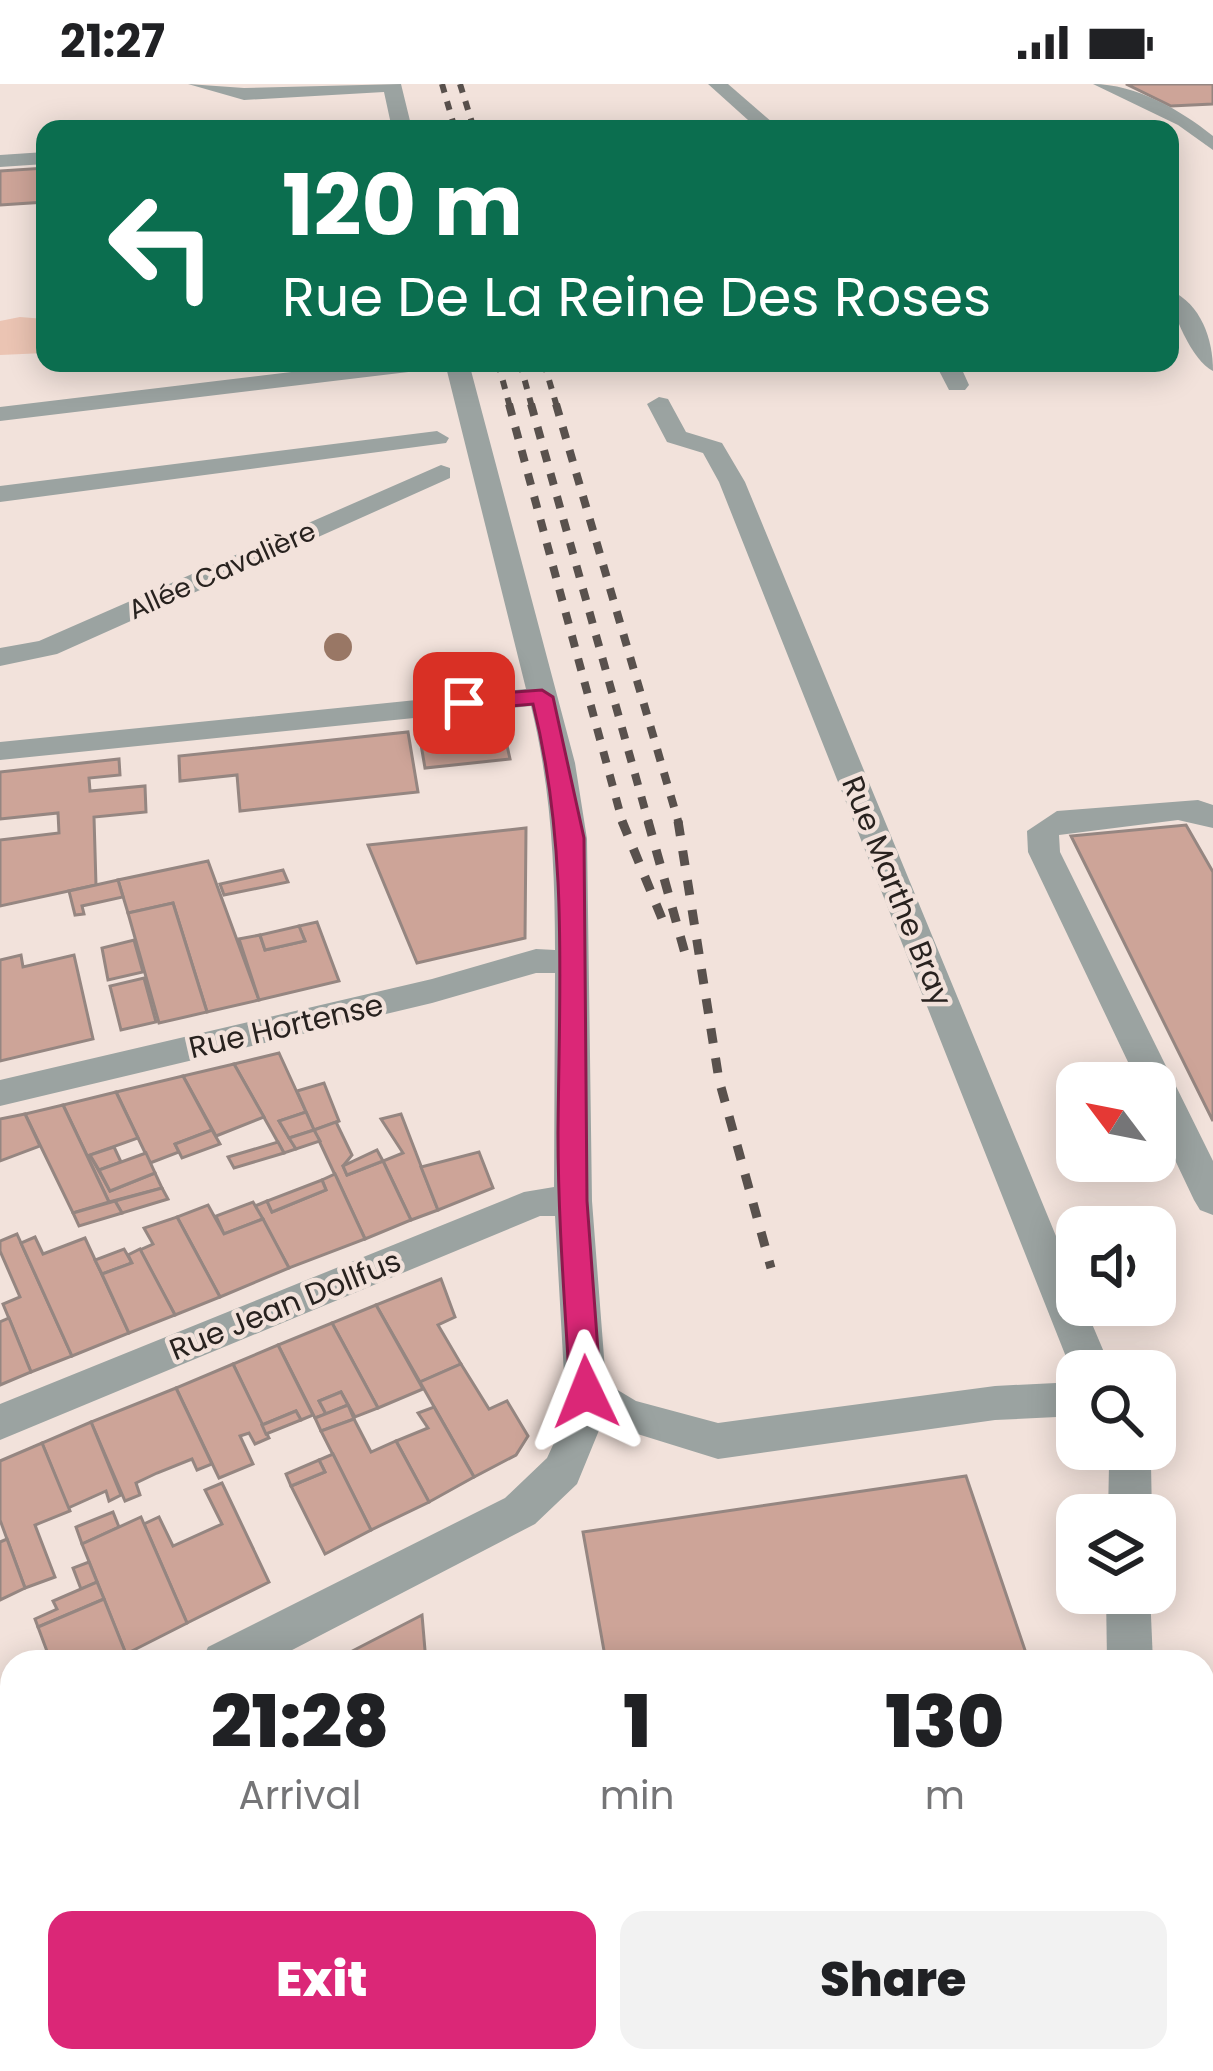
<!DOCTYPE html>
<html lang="en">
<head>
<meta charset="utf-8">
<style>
	:root { --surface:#fff; --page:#f2f2f2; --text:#202124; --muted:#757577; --accent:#db2777 }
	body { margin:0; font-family:Poppins,sans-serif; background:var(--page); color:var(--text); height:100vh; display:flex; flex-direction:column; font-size:45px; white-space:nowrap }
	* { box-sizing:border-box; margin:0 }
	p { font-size:39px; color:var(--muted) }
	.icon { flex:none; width:66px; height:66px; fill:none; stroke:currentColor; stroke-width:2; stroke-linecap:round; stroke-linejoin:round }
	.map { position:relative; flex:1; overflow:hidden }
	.side { position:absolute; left:0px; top:1566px; width:1215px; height:423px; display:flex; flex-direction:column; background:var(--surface); border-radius:36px 36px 0 0; box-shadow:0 6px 30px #0003 }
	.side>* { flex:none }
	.hud { position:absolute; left:36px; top:36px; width:1143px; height:252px; border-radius:24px; box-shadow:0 6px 30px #0003; background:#0b6e4f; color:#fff; overflow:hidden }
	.needle { width:78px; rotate:302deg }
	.buttons { position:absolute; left:1056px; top:978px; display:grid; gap:24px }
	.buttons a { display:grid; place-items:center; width:120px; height:120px; border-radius:24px; background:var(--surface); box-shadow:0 6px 30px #0003; font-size:60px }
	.pin { position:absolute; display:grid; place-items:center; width:102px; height:102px; color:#fff; margin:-51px; border-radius:24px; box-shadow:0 6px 18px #0006 }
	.me { position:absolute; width:132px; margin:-66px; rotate:358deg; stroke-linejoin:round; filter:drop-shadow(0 0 9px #0008) }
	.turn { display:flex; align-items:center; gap:42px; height:252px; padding:0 48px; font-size:54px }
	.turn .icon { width:156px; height:156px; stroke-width:2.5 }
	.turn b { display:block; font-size:84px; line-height:102px }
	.eta { display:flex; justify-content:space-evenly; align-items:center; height:204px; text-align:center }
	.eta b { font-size:72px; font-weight:800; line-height:84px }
	.action { display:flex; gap:24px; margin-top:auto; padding:24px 48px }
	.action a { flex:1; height:138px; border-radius:24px; background:var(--accent); color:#fff; font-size:48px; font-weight:800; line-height:138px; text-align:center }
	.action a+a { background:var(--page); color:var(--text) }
	.status { display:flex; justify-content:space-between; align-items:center; height:84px; padding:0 60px; background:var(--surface); direction:ltr }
	.status svg { height:33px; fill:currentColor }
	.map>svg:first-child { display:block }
</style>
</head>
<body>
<div class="status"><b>21:27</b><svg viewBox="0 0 49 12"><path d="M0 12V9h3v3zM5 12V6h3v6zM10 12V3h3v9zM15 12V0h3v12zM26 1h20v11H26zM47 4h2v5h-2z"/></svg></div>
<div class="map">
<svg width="1213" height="1987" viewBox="0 0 1213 1987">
	<rect width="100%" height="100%" fill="#f2e2db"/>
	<polygon fill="#ebc4b3" points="20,233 45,235 45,269 0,271 0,237"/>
	<g fill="#cda498" stroke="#958681" stroke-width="3">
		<polygon points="1126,0 1213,0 1213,20 1171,22"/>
		<polygon points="45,84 45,118 0,121 0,87"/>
		<polygon points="501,635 510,675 425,684 418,643"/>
		<polygon points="408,648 418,708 240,727 237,691 180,697 179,672"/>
		<polygon points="119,675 120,691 89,694 90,707 145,702 146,728 94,733 96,801 0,822 0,756 59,749 58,729 0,735 0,688"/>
		<polygon points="1186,741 1213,788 1213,1037 1071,752"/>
		<polygon points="526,744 525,854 417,879 368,761"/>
		<polygon points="208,777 259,916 207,928 173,819 128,829 118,796"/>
		<polygon points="283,786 288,798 224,811 220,800"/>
		<polygon points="118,796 123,813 82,822 84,830 75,831 69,807"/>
		<polygon points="173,819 207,928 159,939 128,829"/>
		<polygon points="317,838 339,897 259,916 239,855 260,851 265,866 305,857 299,842"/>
		<polygon points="299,842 305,857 265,866 260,851"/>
		<polygon points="134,856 143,888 108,896 102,864"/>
		<polygon points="21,871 23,883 74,871 93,955 0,977 0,876"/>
		<polygon points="144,894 156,938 121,946 110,902"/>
		<polygon points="279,969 306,1028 279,1037 296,1065 284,1069 234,980"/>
		<polygon points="234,980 264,1033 216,1052 183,992"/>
		<polygon points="183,992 212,1046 175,1060 179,1068 150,1079 116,1008"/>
		<polygon points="324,999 339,1037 314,1046 297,1007"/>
		<polygon points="116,1008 138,1054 90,1071 110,1107 155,1089 162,1104 109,1118 63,1021"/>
		<polygon points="63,1021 109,1118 73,1129 25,1030"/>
		<polygon points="306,1028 314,1046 289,1054 279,1037"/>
		<polygon points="25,1030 40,1062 0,1077 0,1035"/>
		<polygon points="401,1030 438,1126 411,1136 383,1077 403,1069 381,1035"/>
		<polygon points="336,1038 352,1071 343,1082 347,1091 383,1077 411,1136 365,1155 314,1046"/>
		<polygon points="212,1046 220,1060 182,1074 175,1060"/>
		<polygon points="314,1046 320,1057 296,1065 289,1054"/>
		<polygon points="278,1058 284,1069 234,1084 228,1073"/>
		<polygon points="114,1063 121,1078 99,1086 90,1071"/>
		<polygon points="377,1066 383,1077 347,1091 343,1082"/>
		<polygon points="479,1068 493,1104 438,1126 421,1083"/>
		<polygon points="146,1069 155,1089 110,1107 99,1086"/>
		<polygon points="335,1090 365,1155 289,1184 255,1122 267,1117 272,1128 326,1106 322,1096"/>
		<polygon points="322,1096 326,1106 272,1128 267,1117"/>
		<polygon points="162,1104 168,1115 122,1129 115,1117"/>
		<polygon points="115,1117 122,1129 79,1142 73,1129"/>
		<polygon points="253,1118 263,1135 224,1150 216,1132"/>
		<polygon points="208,1121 224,1150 263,1135 289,1184 220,1213 177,1133"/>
		<polygon points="177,1133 220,1213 175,1231 140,1166 153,1160 144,1144"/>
		<polygon points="17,1150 72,1272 31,1288 3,1220 20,1213 0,1167 0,1157"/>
		<polygon points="35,1153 43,1170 85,1154 129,1249 72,1272 21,1159"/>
		<polygon points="124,1165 132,1179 102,1190 95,1176"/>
		<polygon points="140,1165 175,1231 129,1249 102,1190 132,1179 128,1171"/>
		<polygon points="441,1195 455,1233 438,1241 461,1280 420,1298 376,1221"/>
		<polygon points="376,1221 423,1305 378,1324 332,1239"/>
		<polygon points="9,1234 31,1288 0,1301 0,1238"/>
		<polygon points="332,1239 378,1324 355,1333 341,1308 319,1317 326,1330 315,1334 278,1261"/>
		<polygon points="278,1261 313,1331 301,1336 296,1327 262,1341 233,1280"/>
		<polygon points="233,1280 269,1354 255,1360 249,1349 240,1352 253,1380 219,1394 176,1304"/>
		<polygon points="461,1280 489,1325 507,1317 528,1352 516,1371 474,1393 420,1298"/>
		<polygon points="176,1304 212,1380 197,1386 192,1375 157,1389 136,1399 140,1411 125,1417 91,1338"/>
		<polygon points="341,1308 348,1321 326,1330 319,1317"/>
		<polygon points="348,1321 354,1335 321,1347 315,1334"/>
		<polygon points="434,1323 474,1393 429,1418 396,1357 428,1344 418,1329"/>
		<polygon points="296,1327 301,1336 266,1350 262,1341"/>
		<polygon points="354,1335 371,1368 396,1357 429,1418 371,1446 321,1347"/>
		<polygon points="91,1338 121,1411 109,1417 106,1407 68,1424 42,1359"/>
		<polygon points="42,1359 70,1427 35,1441 55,1493 25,1504 0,1436 0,1377"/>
		<polygon points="333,1370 371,1446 325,1470 291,1402 325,1388 319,1376"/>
		<polygon points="319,1376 325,1388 291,1402 286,1390"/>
		<polygon points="966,1392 1029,1578 606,1578 583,1448"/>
		<polygon points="222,1399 269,1498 187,1539 144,1440 159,1433 173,1462 222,1440 205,1406"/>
		<polygon points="113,1428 119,1443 82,1460 76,1443"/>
		<polygon points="141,1433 187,1539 126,1570 82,1460"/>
		<polygon points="7,1455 25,1504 0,1516 0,1458"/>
		<polygon points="89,1478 97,1498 81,1505 73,1484"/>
		<polygon points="97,1498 104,1515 38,1543 35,1535 57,1525 53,1517"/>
		<polygon points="104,1515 126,1570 111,1578 51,1578 38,1543"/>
		<polygon points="422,1531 426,1578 331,1578"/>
		<polygon points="12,1742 12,1977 112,1977 114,1987 0,1987 0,1748"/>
		<polygon points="223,1977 461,1977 462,1987 224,1987"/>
		<polygon points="781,1977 925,1977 875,1987 783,1987"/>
		<polygon points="971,1977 1164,1977 1167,1987 974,1987"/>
	</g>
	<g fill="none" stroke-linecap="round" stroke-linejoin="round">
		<g fill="#9ba3a1" fill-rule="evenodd">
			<path d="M1093,0C1135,0 1181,26 1213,52V66L1178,41Z"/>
			<path d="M1170,206C1201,220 1213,255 1213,287C1193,278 1170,227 1170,206Z"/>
		</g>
		<g fill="#9ba3a1" fill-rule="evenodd">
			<polygon points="188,0 244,4 401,0 412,45 392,45 384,8 244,16"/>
			<polygon points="708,0 728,0 780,45 758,45"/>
			<polygon points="45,68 45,80 0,83 0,71"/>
			<polygon points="366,279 437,279 425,286 0,337 0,323"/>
			<path d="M445,279H469L575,679L587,755L592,1117L606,1299L636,1317L718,1339L995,1302L1076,1298L719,398L703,369L667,358L647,320L659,313L668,315L686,348L722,359L745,398L1077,1203V1221H1084L1112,1287H1077V1332L995,1336L718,1375L602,1339L577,1400L535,1440L269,1578H201L208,1563L505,1414L547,1374L559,1348L565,1308L555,1132H540L0,1356V1320L524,1108L554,1103L555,889H536L432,919L0,1022V996L432,895L536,865L555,866C555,782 551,704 531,622L0,676V658L526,605Z"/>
			<polygon points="935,279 959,279 969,301 965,306 949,306"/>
			<polygon points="437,347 449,354 446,359 0,418 0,402"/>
			<polygon points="441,381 450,384 450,394 57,570 0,582 0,564 39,557"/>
			<polygon points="1198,716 1213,721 1213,744 1178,736 1059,751 1060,768 1213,1077 1213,1131 1200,1126 1194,1116 1155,1034 1155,999 1138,999 1028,768 1027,747 1057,727"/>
			<polygon points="1102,1365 1144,1365 1151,1381 1152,1431 1108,1431 1109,1381"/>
			<polygon points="1106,1509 1150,1509 1153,1578 1107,1578"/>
			<polygon points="12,1663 12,1710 0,1715 0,1668"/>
			<polygon points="1203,1758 1213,1762 1213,1835 1203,1831"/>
		</g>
		<g stroke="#59514d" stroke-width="6" stroke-dasharray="9 9" stroke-linecap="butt">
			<polyline points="442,0 455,45"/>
			<polyline points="460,0 474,45"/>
			<polyline points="498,279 510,323"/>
			<polyline points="520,279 532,323"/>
			<polyline points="544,279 557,323"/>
		</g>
		<g stroke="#59514d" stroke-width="8" stroke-dasharray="12 12" stroke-linecap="butt">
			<polyline points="509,320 623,740"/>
			<polyline points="531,320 649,740"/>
			<polyline points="556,320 679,740"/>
		</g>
		<g stroke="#59514d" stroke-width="9" stroke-dasharray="15 15" stroke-linecap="butt">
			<polyline points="622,737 665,842"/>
			<polyline points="648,737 688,880"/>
			<polyline points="678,737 719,996 771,1184"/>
		</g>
	</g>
	<circle fill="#997765" cx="338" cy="563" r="14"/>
	<path fill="#db2777" stroke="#8e194d" stroke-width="3" d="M542,606L553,613L584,754L587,1117L601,1308L586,1321L570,1308C565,1222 558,1136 558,1050C559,904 569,763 533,620L464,626L453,619L464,612Z"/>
	<g text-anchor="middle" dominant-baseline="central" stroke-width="9" stroke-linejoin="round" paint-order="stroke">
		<g font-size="27" fill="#28221f" stroke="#f2e2db">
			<text transform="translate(222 486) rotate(-24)">Allée Cavalière</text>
		</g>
		<g font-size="30" fill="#28221f" stroke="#f2e2db">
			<text transform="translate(897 807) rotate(68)">Rue Marthe Bray</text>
			<text transform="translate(286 942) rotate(-13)">Rue Hortense</text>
			<text transform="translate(285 1221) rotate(-22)">Rue Jean Dollfus</text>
		</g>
	</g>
</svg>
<div class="buttons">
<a><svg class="needle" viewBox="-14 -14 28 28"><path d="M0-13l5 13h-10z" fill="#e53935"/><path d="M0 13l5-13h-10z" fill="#757577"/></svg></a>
<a><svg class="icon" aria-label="sound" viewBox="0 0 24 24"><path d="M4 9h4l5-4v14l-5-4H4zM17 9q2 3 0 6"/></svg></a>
<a><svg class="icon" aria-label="search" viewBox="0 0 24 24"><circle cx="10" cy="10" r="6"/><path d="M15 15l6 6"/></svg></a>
<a><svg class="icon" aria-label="layers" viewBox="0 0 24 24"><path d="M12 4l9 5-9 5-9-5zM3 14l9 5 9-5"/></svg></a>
</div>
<div class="pin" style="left:464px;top:619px;background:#d93025"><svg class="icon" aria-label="arrive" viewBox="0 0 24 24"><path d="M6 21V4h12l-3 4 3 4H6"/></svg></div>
<svg class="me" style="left:586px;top:1308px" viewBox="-20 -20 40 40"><path d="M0-17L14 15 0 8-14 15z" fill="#db2777" stroke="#fff" stroke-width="4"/></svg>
<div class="hud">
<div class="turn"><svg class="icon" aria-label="left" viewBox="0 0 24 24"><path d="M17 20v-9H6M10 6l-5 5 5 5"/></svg><div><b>120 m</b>Rue De La Reine Des Roses</div></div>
</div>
<section class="side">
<div class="eta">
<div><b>21:28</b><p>Arrival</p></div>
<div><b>1</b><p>min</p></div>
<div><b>130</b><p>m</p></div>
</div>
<div class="action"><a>Exit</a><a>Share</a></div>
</section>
</div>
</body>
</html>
